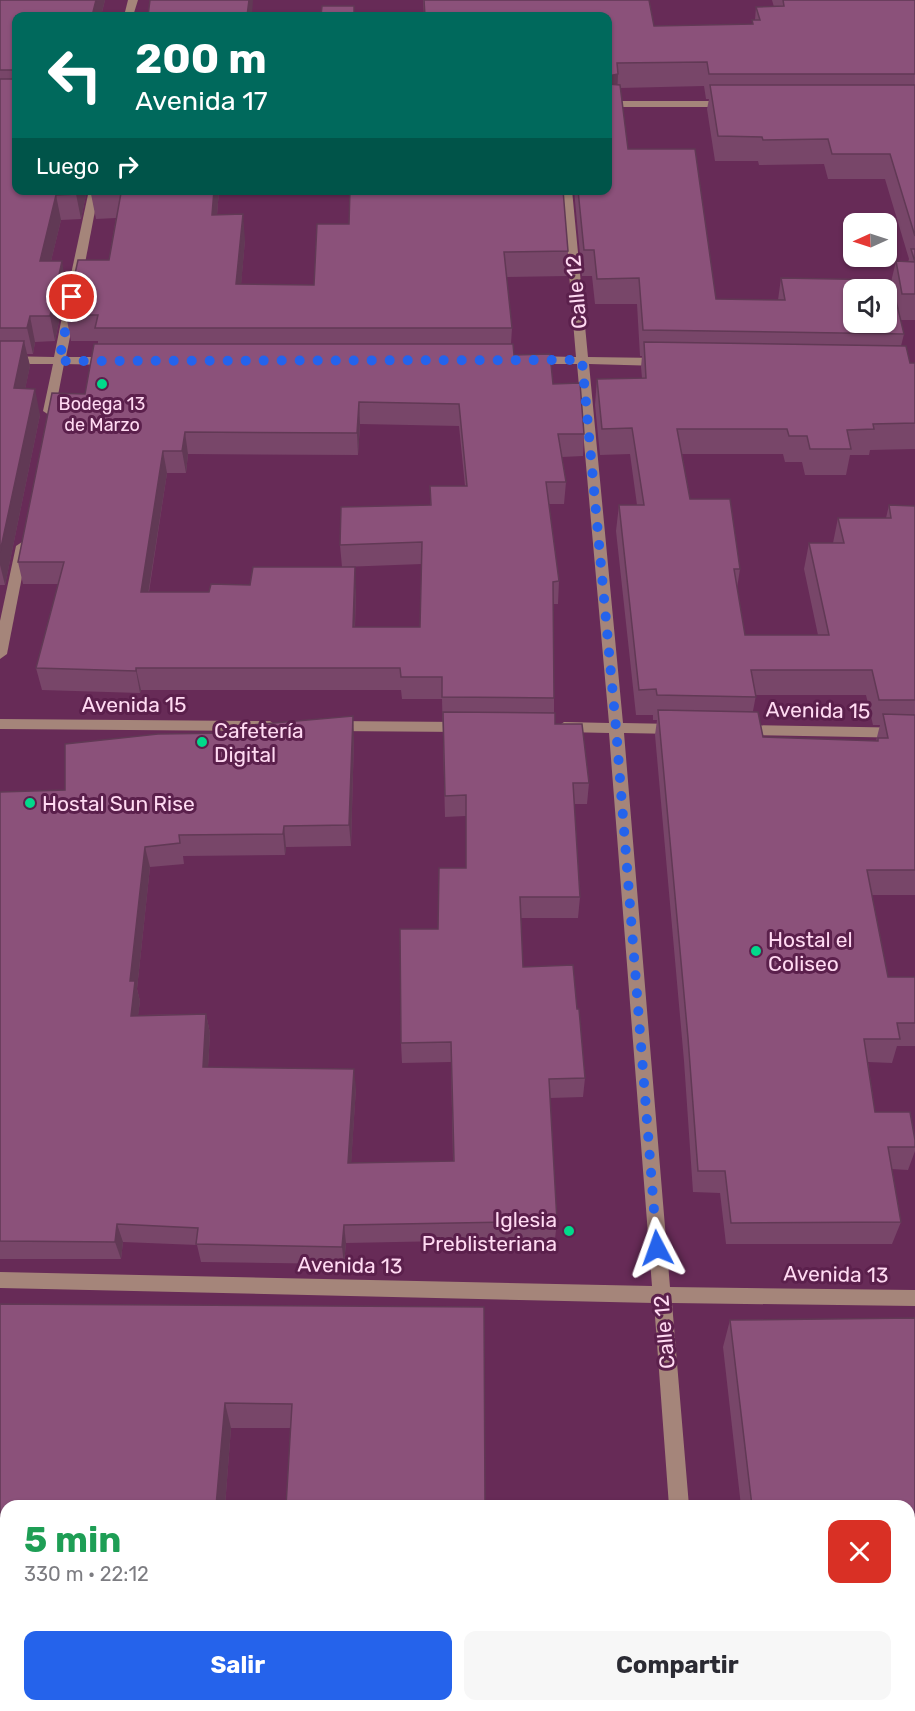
<!DOCTYPE html>
<html lang="es">
<head>
<meta charset="utf-8">
<style>
	:root { --surface:#fff; --page:#f7f7f7; --text:#2b2b33; --muted:#7c7c81; --accent:#2563eb }
	body { margin:0; font-family:Rubik,sans-serif; background:var(--page); color:var(--text); height:100vh; display:flex; flex-direction:column; font-size:22px; white-space:nowrap }
	* { box-sizing:border-box; margin:0 }
	p { font-size:20px; color:var(--muted) }
	.icon { flex:none; width:33px; height:33px; fill:none; stroke:currentColor; stroke-width:2; stroke-linecap:round; stroke-linejoin:round }
	.map { position:relative; flex:1; overflow:hidden }
	.details { position:absolute; left:0px; top:1500px; width:915px; height:212px; display:flex; flex-direction:column; background:var(--surface); border-radius:18px 18px 0 0; box-shadow:0 2px 4px #0004 }
	.details>* { flex:none }
	.banner { position:absolute; left:12px; top:12px; width:600px; height:183px; border-radius:12px; box-shadow:0 2px 4px #0004; background:#00695c; color:#fff; overflow:hidden }
	.needle { width:39px; rotate:267deg }
	.tools { position:absolute; left:843px; top:213px; display:grid; gap:12px }
	.tools a { display:grid; place-items:center; width:54px; height:54px; border-radius:12px; background:var(--surface); box-shadow:0 2px 4px #0004; font-size:30px }
	.pin { position:absolute; display:grid; place-items:center; width:51px; height:51px; color:#fff; margin:-26px; border:3px solid #fff; border-radius:50%; box-shadow:0 2px 6px #0007 }
	.me { position:absolute; width:66px; margin:-33px; rotate:356deg; stroke-linejoin:round; filter:drop-shadow(0 0 4px #0008) }
	.turn { display:flex; align-items:center; gap:21px; height:126px; padding:0 24px; font-size:27px }
	.turn .icon { width:78px; height:78px; stroke-width:2.5 }
	.turn b { display:block; font-size:42px; line-height:51px }
	.then { display:flex; align-items:center; height:57px; padding:0 24px; background:#0003; gap:12px; font-size:22px }
	.round { display:grid; place-items:center; flex:none; width:63px; height:63px; border-radius:12px; background:var(--page) }
	.headline { display:flex; align-items:center; justify-content:space-between; height:102px; padding:0 24px }
	h1 { font-size:36px; font-weight:700; line-height:45px; color:#1e9e55 }
	.cta { display:flex; gap:12px; margin-top:auto; padding:12px 24px }
	.cta a { flex:1; height:69px; border-radius:12px; background:var(--accent); color:#fff; font-size:24px; font-weight:700; line-height:69px; text-align:center }
	.cta a+a { background:var(--page); color:var(--text) }
	.map>svg:first-child { display:block }
</style>
</head>
<body>
<div class="map">
<svg width="915" height="1711" viewBox="0 0 915 1711">
	<rect width="100%" height="100%" fill="#672b57"/>
	<g fill="none" stroke-linecap="round" stroke-linejoin="round">
		<g fill="#a5857a" fill-rule="evenodd">
			<polygon points="128,0 138,0 133,16 124,16"/>
			<polygon points="608,101 726,101 731,104 726,107 608,107"/>
			<polygon points="89,190 99,190 82,279 76,282 70,279"/>
			<polygon points="562,190 572,190 588,357 660,358 666,362 660,366 589,364 623,723 675,724 682,729 675,734 624,733 670,1287 915,1290 915,1306 672,1303 689,1506 669,1506 654,1303 0,1288 0,1272 652,1286 609,733 564,732 557,727 564,722 609,723 577,364 531,364 525,360 531,356 576,357"/>
			<polygon points="71,299 77,302 66,357 111,357 117,361 111,365 64,364 55,411 49,415 43,411 53,364 0,364 0,356 54,357 65,302"/>
			<polygon points="22,542 28,546 7,654 0,659 0,621 16,546"/>
			<polygon points="0,719 270,721 277,726 270,731 0,729"/>
			<polygon points="333,721 462,722 469,727 462,732 333,731 326,726"/>
			<polygon points="741,725 915,728 915,738 741,735 734,730"/>
			<polygon points="685,1706 705,1706 706,1711 686,1711"/>
		</g>
	</g>
	<g fill="#784669" fill-rule="evenodd">
		<polygon points="0,0 105,0 101,16 16,16 16,190 87,190 81,219 61,220 51,261 66,286 55,341 35,342 33,354 27,354 30,366 25,389 40,415 5,585 0,585"/>
		<path d="M423,0H649L654,26L752,24V20H755L756,7H774L772,0H915V320H900L904,334L901,346L910,363H915V449L870,450L869,455H850L846,475H805L802,462H785L783,454H682L690,499L740,569L737,588L745,635H818L804,569L809,543H833L838,518H886L889,505L915,506V895H872L888,977H915V1046H897L892,1063L868,1062L875,1112L915,1140V1151L908,1170L891,1169L901,1222L892,1244H726L720,1193L693,1192L684,1061L655,735L657,720H653V715H636L616,531L619,505H637L630,454L600,455L595,405L597,379L642,378L641,367L642,356H640L637,304H595L592,276H582L574,190H608V16H424ZM704,86L706,99H709L707,109L715,161H758L759,165L824,164L828,179H885L909,259L908,262L896,261L891,282L781,278L778,300L716,299L628,149L620,88ZM756,695H866L873,725H880L876,741L763,737L753,711Z"/>
		<path d="M219,190L217,215L245,240L241,284L314,285L317,224L568,251L567,276L506,277L512,328L511,344L514,355L553,384L584,434L583,456L562,457L566,482L564,504H549L559,581L558,604H553L554,698V713L555,724L589,783L587,804H574L580,897L578,918H521L523,967L577,1009L585,1078L583,1097L550,1098L557,1221L555,1239L346,1243L344,1264L201,1262L197,1245L123,1242L121,1259H0V792L65,790L354,737L351,846L286,847L285,855L183,856L184,864L150,867L137,989L140,1001L138,1015L206,1014L210,1033L208,1067L356,1088L351,1163L453,1161L451,1062L402,1063L401,1043L438,929L466,868V816L445,817L442,699H402L401,690H141L140,693L42,690L36,668L58,584H23L18,562L85,394L98,344V341H71L66,315L109,260L116,218L96,219L91,194ZM360,424L459,426L465,486H430V505L340,545L342,567L250,585L209,592H149L167,473H186L188,454L358,455ZM422,564L420,627H355L356,589L342,567Z"/>
		<polygon points="0,1304 484,1307 291,1428 231,1428 225,1506 6,1506 6,1625 0,1625"/>
		<polygon points="915,1318 915,1711 739,1711 738,1706 909,1706 909,1506 741,1506 723,1347 730,1320"/>
	</g>
	<g fill="#613955">
		<polygon points="96,0 105,0 101,16 92,16"/>
		<polygon points="249,0 253,0 252,16 247,16"/>
		<polygon points="618,74 617,99 608,101 608,76"/>
		<polygon points="77,190 87,190 81,219 76,194"/>
		<polygon points="214,190 219,190 215,240 212,215"/>
		<polygon points="56,195 61,220 45,286 40,261"/>
		<polygon points="243,214 245,240 239,310 236,284"/>
		<polygon points="62,261 66,286 55,341 50,316"/>
		<polygon points="30,316 35,342 33,354 27,328"/>
		<polygon points="24,341 30,366 20,414 14,388"/>
		<polygon points="35,389 40,415 5,585 0,565 0,552"/>
		<polygon points="359,402 360,424 358,455 357,433"/>
		<polygon points="185,432 188,454 186,473 182,451"/>
		<polygon points="163,451 167,473 145,614 141,592"/>
		<polygon points="355,567 356,589 354,649 353,627"/>
		<polygon points="136,668 141,690 140,693 136,671"/>
		<polygon points="353,716 354,737 351,846 349,825"/>
		<polygon points="284,826 286,847 285,855 283,834"/>
		<polygon points="145,847 150,867 137,989 140,1001 136,1035 131,1016 130,981"/>
		<polygon points="206,1014 210,1033 207,1086 203,1067"/>
		<polygon points="354,1069 356,1088 350,1182 348,1163"/>
		<polygon points="117,1224 123,1242 121,1259 115,1242"/>
		<polygon points="344,1225 346,1243 344,1264 342,1247"/>
		<polygon points="225,1403 231,1428 225,1506 216,1506"/>
		<polygon points="92,1706 100,1706 103,1711 91,1711"/>
	</g>
	<g fill="#8b517a" stroke="#613955" stroke-width="1.5" fill-rule="evenodd">
		<polygon points="0,0 96,0 92,16 16,16 16,190 77,190 76,194 56,195 40,261 62,261 50,316 30,316 27,328 0,328 0,79 13,79 13,70 0,70"/>
		<polygon points="150,0 249,0 247,16 148,16"/>
		<polygon points="424,0 649,0 654,26 753,24 752,20 760,20 756,7 784,6 783,0 915,0 915,74 709,74 707,62 617,63 618,74 608,76 608,16 425,16"/>
		<polygon points="322,6 354,6 354,16 321,16"/>
		<path d="M608,78V84L620,85L628,149H695L716,299L785,300L781,278L891,280L904,334L643,330L639,278L597,279L594,250H584L578,190H608ZM854,290H886V322H854Z"/>
		<polygon points="710,85 915,85 915,236 890,154 832,154 828,139 763,140 762,137 718,136"/>
		<polygon points="92,190 214,190 212,215 243,214 236,284 314,285 317,224 349,224 350,190 563,190 568,251 504,252 512,328 95,328 98,315 66,315 78,260 109,260 121,193 91,194"/>
		<polygon points="911,249 915,249 915,294 902,294 896,261 915,262"/>
		<polygon points="0,341 24,341 14,388 35,389 0,552"/>
		<polygon points="644,342 906,346 910,363 915,363 915,423 873,424 874,429 847,430 851,449 810,449 807,436 789,436 787,429 677,429 690,499 730,499 740,569 734,569 745,635 829,635 809,543 844,543 838,518 891,518 889,505 915,506 915,700 879,700 872,670 751,670 756,697 657,695 656,689 639,690 619,505 644,505 632,428 602,429 597,379 646,378"/>
		<path d="M94,344H513L514,355L550,354L553,384L580,383L584,434H558L566,482H546L559,581L553,582L554,698L442,697V677H401L400,668H136V671L36,668L64,562H18L52,393L85,394ZM359,402L459,404L467,486H430L431,505L341,507L340,545L422,542L420,627H353L355,567H253L250,585L211,584L209,592H141L163,451H182L185,432L357,433Z"/>
		<polygon points="658,710 758,712 763,737 878,741 878,738 888,738 883,714 915,715 915,870 867,870 888,977 915,977 915,1023 897,1023 900,1039 864,1039 875,1112 910,1112 915,1140 915,1147 888,1147 901,1222 731,1223 725,1171 698,1171 688,1038"/>
		<polygon points="443,712 555,713 555,724 582,724 589,783 573,783 580,897 520,897 523,967 573,965 577,1009 579,1009 585,1078 549,1079 557,1221 344,1225 342,1247 196,1244 198,1228 117,1224 115,1242 0,1241 0,792 65,790 65,744 158,734 229,733 230,727 353,716 349,825 284,826 283,834 179,835 180,843 145,847 130,981 135,981 131,1016 206,1014 203,1067 354,1069 348,1163 454,1161 451,1042 401,1043 400,929 438,929 439,868 466,868 466,795 445,796"/>
		<polygon points="0,1304 484,1307 485,1506 286,1506 292,1404 225,1403 216,1506 6,1506 6,1605 0,1605"/>
		<polygon points="915,1318 915,1711 750,1711 749,1706 909,1706 909,1506 752,1506 730,1320"/>
		<polygon points="0,1697 6,1697 6,1706 92,1706 91,1711 0,1711"/>
		<rect x="321" y="1706" width="319" height="5"/>
	</g>
	<g fill="none" stroke-linecap="round" stroke-linejoin="round">
		<polyline stroke="#2563eb" stroke-width="10" stroke-dasharray="0 18" points="72,297 59,361 582,360 616,728 657,1248"/>
	</g>
	<g fill="#01d98b" stroke="#5b204c" stroke-width="2">
		<circle cx="102" cy="384" r="6"/>
		<circle cx="202" cy="742" r="6"/>
		<circle cx="30" cy="803" r="6"/>
		<circle cx="756" cy="951" r="6"/>
		<circle cx="569" cy="1231" r="6"/>
	</g>
	<g text-anchor="middle" dominant-baseline="central" stroke-width="6" stroke-linejoin="round" paint-order="stroke">
		<g font-size="18" fill="#ffdaf2" stroke="#5b204c">
			<text x="102" y="404">Bodega 13<tspan x="102" dy="21">de Marzo</tspan></text>
		</g>
		<g font-size="21" fill="#ffdaf2" stroke="#5b204c">
			<text transform="translate(576 292) rotate(-95)">Calle 12</text>
			<text x="134" y="704">Avenida 15</text>
			<text transform="translate(818 710) rotate(1)">Avenida 15</text>
			<text transform="translate(350 1265) rotate(1)">Avenida 13</text>
			<text transform="translate(836 1274) rotate(1)">Avenida 13</text>
			<text transform="translate(664 1332) rotate(-95)">Calle 12</text>
		</g>
		<g font-size="21" fill="#ffdaf2" stroke="#5b204c" text-anchor="start">
			<text x="214" y="730">Cafetería<tspan x="214" dy="24">Digital</tspan></text>
			<text x="42" y="803">Hostal Sun Rise</text>
			<text x="768" y="939">Hostal el<tspan x="768" dy="24">Coliseo</tspan></text>
			<text x="557" y="1219" text-anchor="end">Iglesia<tspan x="557" dy="24">Preblisteriana</tspan></text>
		</g>
	</g>
</svg>
<div class="tools">
<a><svg class="needle" viewBox="-14 -14 28 28"><path d="M0-13l5 13h-10z" fill="#e53935"/><path d="M0 13l5-13h-10z" fill="#7c7c81"/></svg></a>
<a><svg class="icon" aria-label="sound" viewBox="0 0 24 24"><path d="M4 9h4l5-4v14l-5-4H4zM17 9q2 3 0 6"/></svg></a>
</div>
<div class="pin" style="left:72px;top:297px;background:#d93025"><svg class="icon" aria-label="arrive" viewBox="0 0 24 24"><path d="M6 21V4h12l-3 4 3 4H6"/></svg></div>
<svg class="me" style="left:657px;top:1248px" viewBox="-20 -20 40 40"><path d="M0-17L14 15 0 8-14 15z" fill="#2563eb" stroke="#fff" stroke-width="4"/></svg>
<div class="banner">
<div class="turn"><svg class="icon" aria-label="left" viewBox="0 0 24 24"><path d="M17 20v-9H6M10 6l-5 5 5 5"/></svg><div><b>200 m</b>Avenida 17</div></div>
<div class="then">Luego<svg class="icon" aria-label="right" viewBox="0 0 24 24"><path d="M7 20v-9h11M14 6l5 5-5 5"/></svg></div>
</div>
<section class="details">
<div class="headline"><div><h1>5 min</h1><p>330 m · 22:12</p></div><a class="round" style="background:#d93025;color:#fff"><svg class="icon" aria-label="close" viewBox="0 0 24 24"><path d="M6 6l12 12M18 6L6 18"/></svg></a></div>
<div class="cta"><a>Salir</a><a>Compartir</a></div>
</section>
</div>
</body>
</html>
